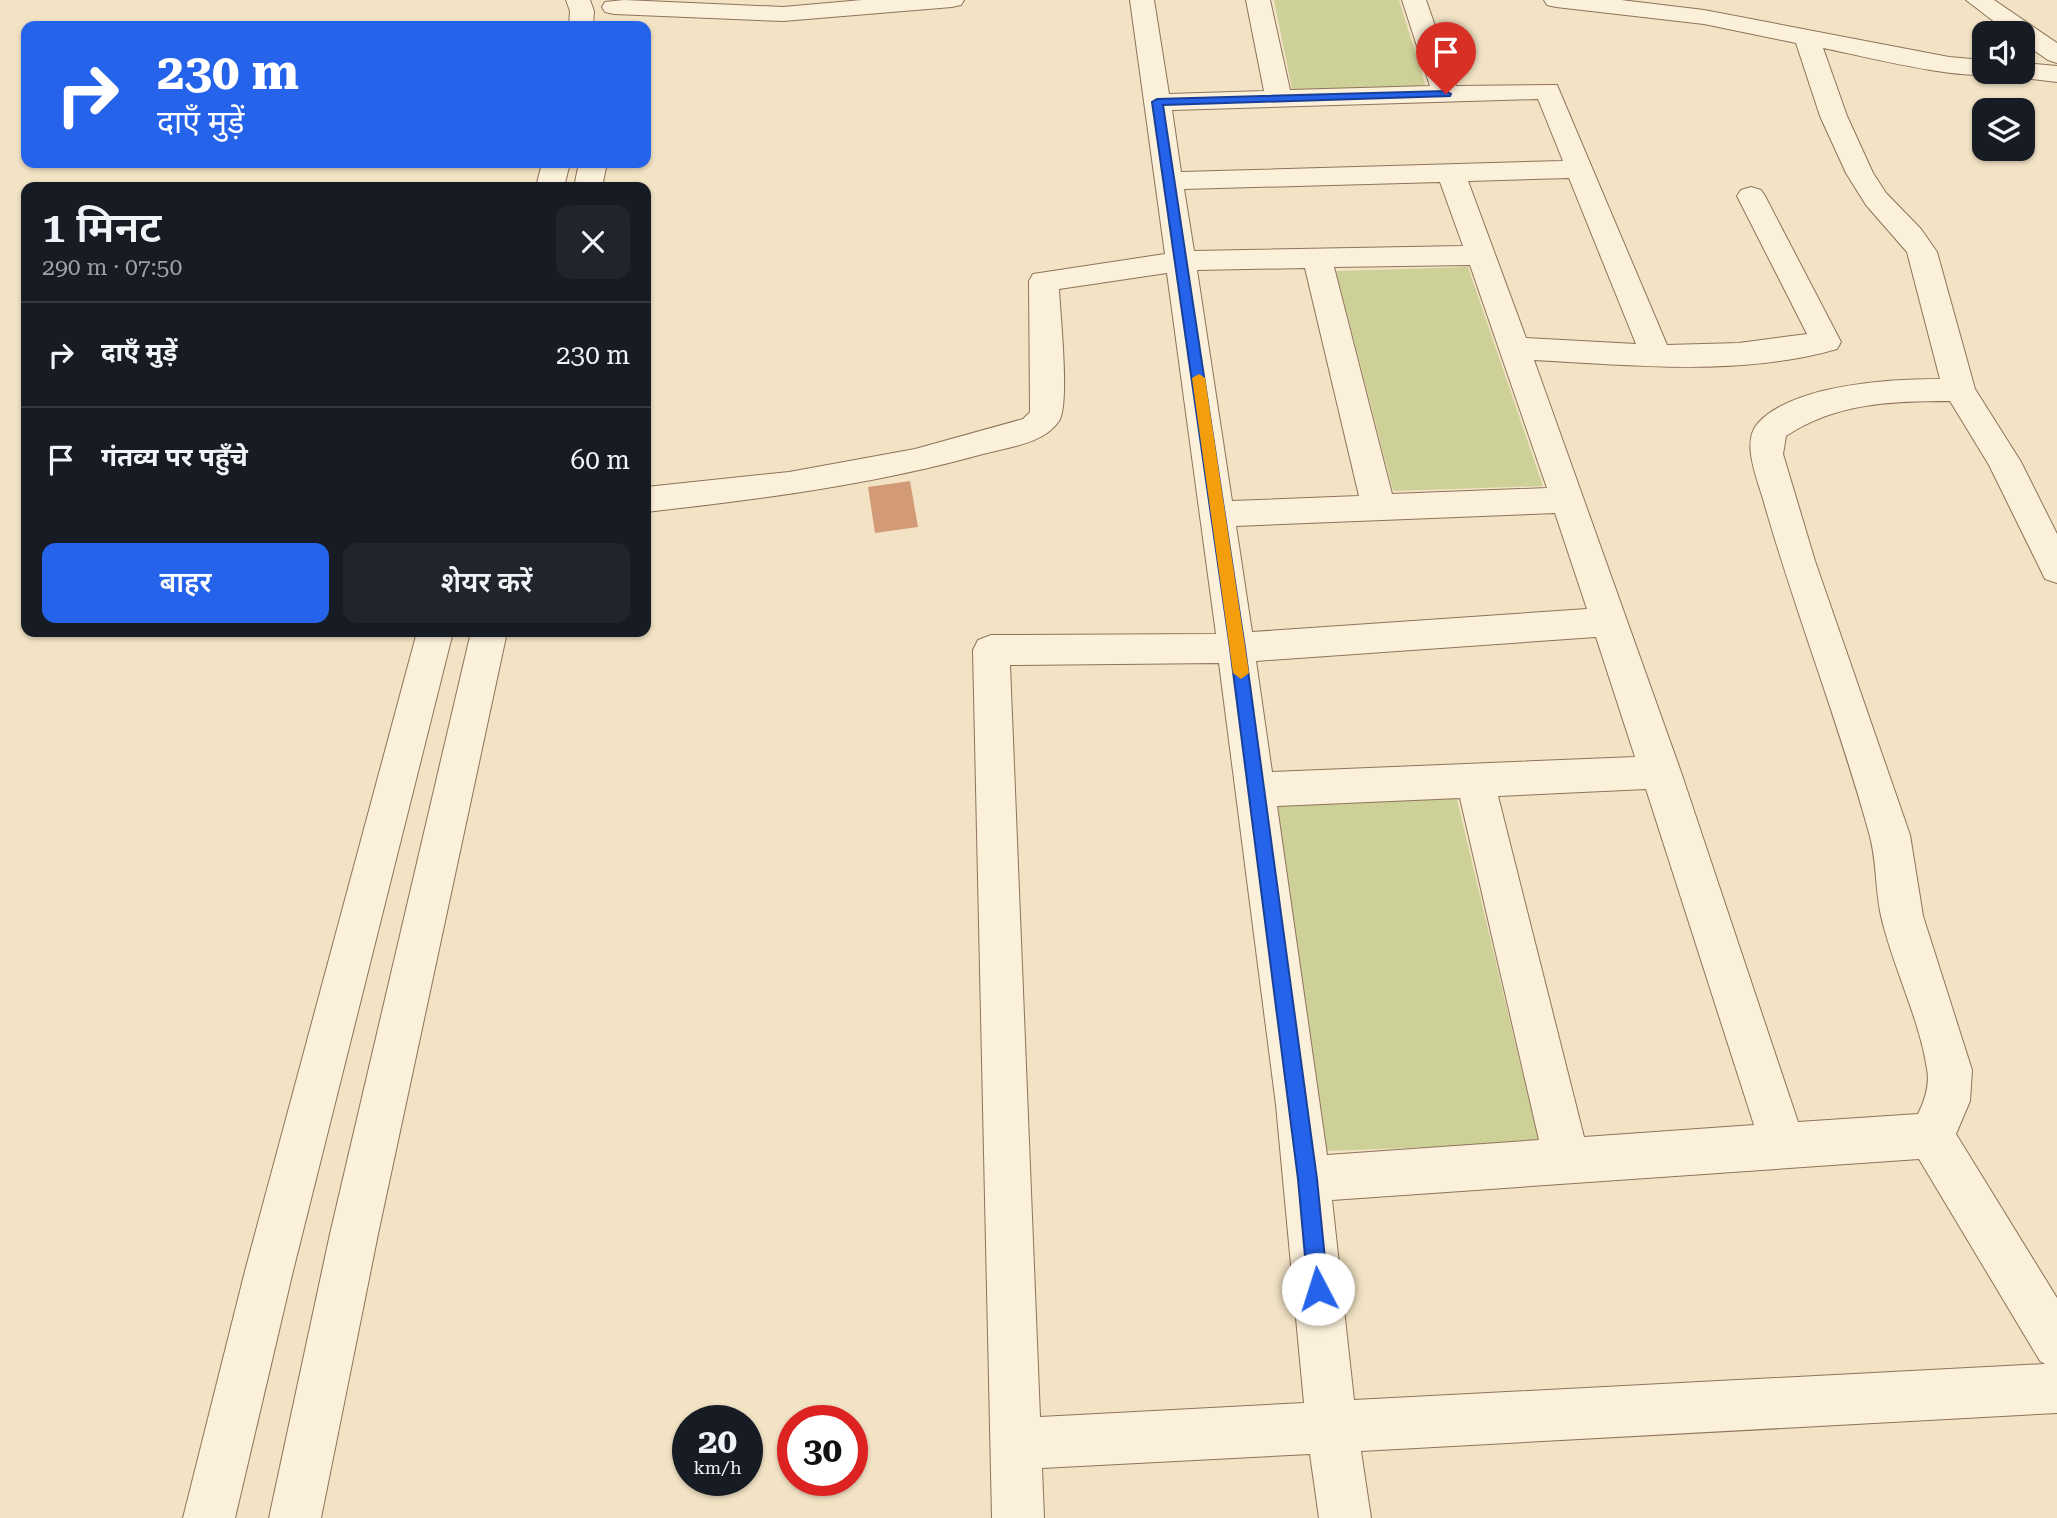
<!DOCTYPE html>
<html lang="hi">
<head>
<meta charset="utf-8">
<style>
	:root { --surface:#171b24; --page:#20242c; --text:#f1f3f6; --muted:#9ea1a6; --line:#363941; --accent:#2563eb }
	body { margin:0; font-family:"Roboto Serif","Noto Sans Devanagari",serif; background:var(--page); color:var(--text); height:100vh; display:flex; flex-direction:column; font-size:26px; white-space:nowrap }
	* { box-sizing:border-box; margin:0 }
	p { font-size:23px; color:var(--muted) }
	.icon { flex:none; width:38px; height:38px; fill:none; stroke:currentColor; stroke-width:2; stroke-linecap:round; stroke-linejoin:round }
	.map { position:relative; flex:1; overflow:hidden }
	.details { position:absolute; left:21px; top:182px; width:630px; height:455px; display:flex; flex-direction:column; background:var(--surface); border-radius:14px; box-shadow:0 2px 5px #0004 }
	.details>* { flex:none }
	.guide { position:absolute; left:21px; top:21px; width:630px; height:147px; border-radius:14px; box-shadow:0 2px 5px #0004; background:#2563eb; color:#fff; overflow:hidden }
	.buttons { position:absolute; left:1972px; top:21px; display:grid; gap:14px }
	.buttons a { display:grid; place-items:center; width:63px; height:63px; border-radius:14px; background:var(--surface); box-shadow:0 2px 5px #0004; font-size:35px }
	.speed { position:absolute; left:672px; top:1405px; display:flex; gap:14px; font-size:35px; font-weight:700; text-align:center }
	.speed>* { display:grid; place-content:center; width:91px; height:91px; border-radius:50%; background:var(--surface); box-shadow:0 2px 5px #0004; line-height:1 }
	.speed small { font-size:18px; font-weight:400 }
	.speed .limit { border:10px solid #d22; background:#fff; color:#111 }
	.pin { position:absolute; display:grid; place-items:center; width:60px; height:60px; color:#fff; margin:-72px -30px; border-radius:50% 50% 50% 0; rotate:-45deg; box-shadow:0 0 7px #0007 }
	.pin .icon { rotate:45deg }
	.me { position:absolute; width:77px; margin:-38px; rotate:355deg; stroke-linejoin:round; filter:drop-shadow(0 0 5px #0008) }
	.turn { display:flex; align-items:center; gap:24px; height:147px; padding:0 21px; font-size:32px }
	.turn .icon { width:91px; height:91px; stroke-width:2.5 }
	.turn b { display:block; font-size:49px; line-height:60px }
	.round { display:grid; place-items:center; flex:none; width:74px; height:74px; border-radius:14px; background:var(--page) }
	.summary { display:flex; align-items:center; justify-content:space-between; height:119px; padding:0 21px }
	h1 { font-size:42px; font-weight:600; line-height:52px }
	.action { display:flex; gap:14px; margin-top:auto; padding:14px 21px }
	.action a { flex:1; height:80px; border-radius:14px; background:var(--accent); color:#fff; font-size:28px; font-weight:600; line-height:80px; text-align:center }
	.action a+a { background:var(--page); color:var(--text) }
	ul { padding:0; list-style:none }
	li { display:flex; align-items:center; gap:21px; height:105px; padding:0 21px; border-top:2px solid var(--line) }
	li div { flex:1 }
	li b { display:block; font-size:26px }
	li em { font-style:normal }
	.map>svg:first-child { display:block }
</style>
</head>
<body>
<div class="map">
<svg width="2057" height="1518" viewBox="0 0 2057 1518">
	<rect width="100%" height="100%" fill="#f2e3c5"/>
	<g fill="#cdd198">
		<polygon points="1274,0 1399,0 1426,87 1292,89"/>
		<polygon points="1468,267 1543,486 1393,491 1336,271"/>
		<polygon points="1456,795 1539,1143 1326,1151 1273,801"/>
	</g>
	<polygon fill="#d39a78" points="910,481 918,527 875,533 868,487"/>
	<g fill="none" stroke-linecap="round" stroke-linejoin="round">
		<defs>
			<g id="minor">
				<polygon points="566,0 590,0 594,11 593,26 569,26 570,11"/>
				<polygon points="624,0 783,7 862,0 964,0 961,5 952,7 783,21 614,14 605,12 602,7 605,2"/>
				<path d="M1130,0H1154L1169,94L1264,91L1246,0H1270L1290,90L1430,86L1402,0H1426L1456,86L1557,85L1667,345L1739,343L1807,334L1737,196L1741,190L1751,187L1761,190L1765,196L1841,342L1837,349C1740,377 1633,365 1534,360L1681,772L1798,1122L1918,1114C1925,1100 1930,1084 1927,1069C1919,1017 1893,968 1881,916C1875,889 1877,860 1869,833C1838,720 1795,612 1763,499C1757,478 1741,442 1758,423C1794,384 1891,379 1940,379L1907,252L1866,205L1846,173L1820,116L1796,43L1704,24L1556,7L1547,5L1544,0H1621L1704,10L1949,57L1984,60V72H1994C1972,84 1854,54 1823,48L1847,116L1873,173L1886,193L1921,229L1937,252L1975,389L2021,462L2057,534V583L2045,579L1989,465L1950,401C1891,401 1836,403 1786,436L1783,454L1815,561L1910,835L1923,916L1972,1070L1970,1101L1956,1134L2057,1298V1413L1361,1451L1371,1518H1319L1310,1454L1042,1468L1044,1518H992L973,650L978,640L991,635L1216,634L1167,273L1059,289C1060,313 1070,404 1059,421C1044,444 1008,447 983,454C872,485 760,499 646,512V487L789,472L915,449L1023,419L1030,412L1029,281L1033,274L1165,254ZM1538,99L1563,161L1181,172L1172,110ZM1569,178L1636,344L1526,338L1468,181ZM1440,182L1463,246L1194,251L1184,189ZM1470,265L1547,488L1392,494L1334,267ZM1305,268L1359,496L1232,501L1197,270ZM1555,513L1587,609L1252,632L1236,526ZM1596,637L1635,757L1272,772L1256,661ZM1219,663L1276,1105L1304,1403L1040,1417L1010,665ZM1646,789L1754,1125L1584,1137L1498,796ZM1460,798L1539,1140L1327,1155L1277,806ZM1919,1159L2040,1361L2045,1364L1354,1400L1332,1200Z"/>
				<polygon points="1966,0 1994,0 2057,43 2057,63 2048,60 2023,43 2023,33 2009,33"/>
				<polygon points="2023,63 2057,66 2057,82 2014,77 2011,72 2023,72"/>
				<polygon points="542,163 570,163 564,187 536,187"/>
				<polygon points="579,163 607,163 602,187 574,187"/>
				<polygon points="417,632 453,632 293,1271 235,1518 183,1518 245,1271"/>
				<polygon points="471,632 507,632 378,1234 321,1518 269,1518 330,1234"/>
			</g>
		</defs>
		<use href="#minor" stroke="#8f7359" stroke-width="2"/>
		<use href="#minor" fill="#fbf0da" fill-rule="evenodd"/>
	</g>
	<polygon fill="#2563eb" stroke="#184099" stroke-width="2" points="1446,91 1451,94 1450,96 1163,105 1245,648 1317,1179 1328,1289 1325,1296 1318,1299 1311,1296 1308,1289 1298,1179 1230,648 1152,102 1157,99"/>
	<polygon fill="#f59e0b" points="1199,374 1205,378 1249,673 1241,679 1233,673 1192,378"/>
</svg>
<div class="buttons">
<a><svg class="icon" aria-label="sound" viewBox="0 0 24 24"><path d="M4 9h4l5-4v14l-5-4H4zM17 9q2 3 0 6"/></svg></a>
<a><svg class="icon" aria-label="layers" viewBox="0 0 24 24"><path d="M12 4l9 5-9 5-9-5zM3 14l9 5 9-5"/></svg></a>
</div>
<div class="speed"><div>20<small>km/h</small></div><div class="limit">30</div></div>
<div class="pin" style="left:1446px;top:94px;background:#d93025"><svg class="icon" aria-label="arrive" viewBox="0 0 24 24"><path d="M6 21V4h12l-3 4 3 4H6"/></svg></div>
<svg class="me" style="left:1318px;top:1289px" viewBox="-20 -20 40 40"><circle r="19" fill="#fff"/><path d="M0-13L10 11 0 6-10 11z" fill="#2563eb"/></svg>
<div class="guide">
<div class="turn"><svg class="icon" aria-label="right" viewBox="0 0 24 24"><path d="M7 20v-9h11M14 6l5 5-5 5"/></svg><div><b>230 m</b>दाएँ मुड़ें</div></div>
</div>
<section class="details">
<div class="summary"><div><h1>1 मिनट</h1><p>290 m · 07:50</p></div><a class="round"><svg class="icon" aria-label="close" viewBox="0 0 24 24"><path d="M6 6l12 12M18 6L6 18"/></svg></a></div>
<ul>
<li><svg class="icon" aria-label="right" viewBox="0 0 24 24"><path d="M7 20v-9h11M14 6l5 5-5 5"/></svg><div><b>दाएँ मुड़ें</b></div><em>230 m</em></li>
<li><svg class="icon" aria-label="arrive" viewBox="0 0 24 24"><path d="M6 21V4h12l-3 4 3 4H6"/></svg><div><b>गंतव्य पर पहुँचे</b></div><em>60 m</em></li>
</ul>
<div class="action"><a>बाहर</a><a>शेयर करें</a></div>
</section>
</div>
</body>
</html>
